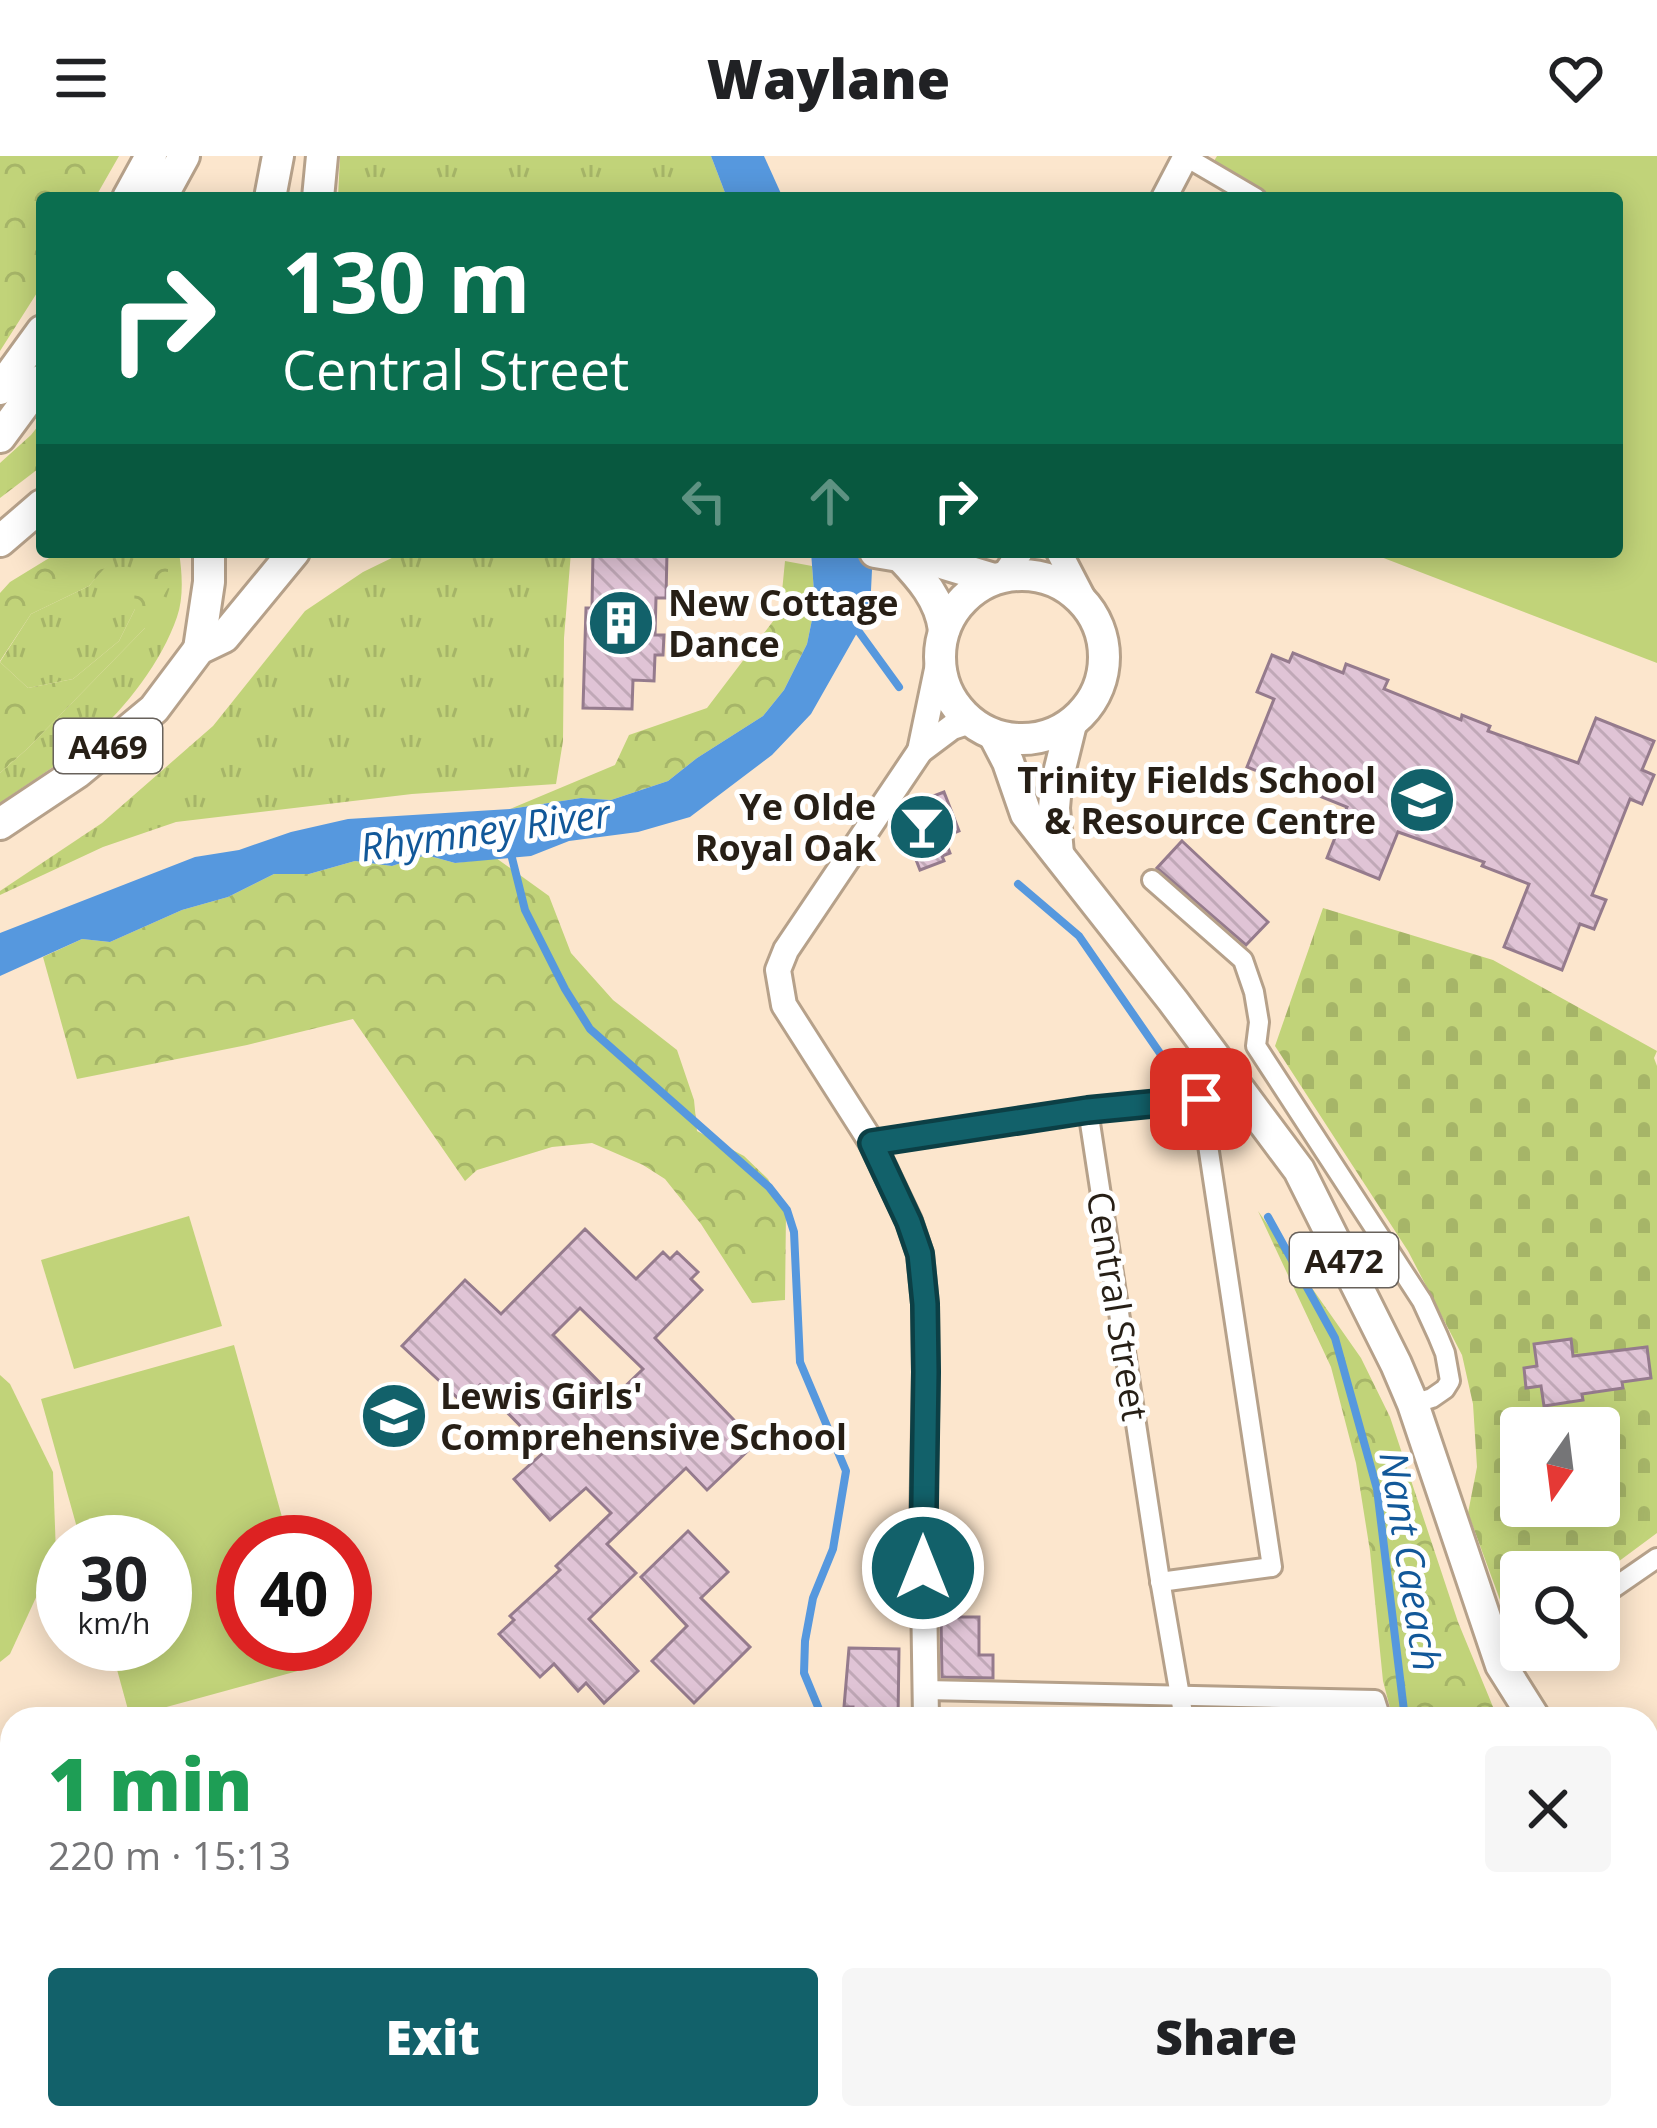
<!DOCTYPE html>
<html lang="en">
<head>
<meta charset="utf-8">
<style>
	:root { --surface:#fff; --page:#f6f6f6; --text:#202124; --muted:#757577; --accent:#12616a }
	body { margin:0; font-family:"Open Sans",sans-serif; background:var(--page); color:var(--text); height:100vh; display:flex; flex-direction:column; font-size:45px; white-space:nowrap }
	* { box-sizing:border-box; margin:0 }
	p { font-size:39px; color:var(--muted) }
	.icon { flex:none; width:66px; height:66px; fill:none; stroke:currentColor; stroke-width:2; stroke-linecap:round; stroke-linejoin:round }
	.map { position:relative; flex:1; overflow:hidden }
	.sheet { position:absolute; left:0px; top:1551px; width:1659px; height:423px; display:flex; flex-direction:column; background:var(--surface); border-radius:36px 36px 0 0; box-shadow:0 6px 30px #0003 }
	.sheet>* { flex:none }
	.top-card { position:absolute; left:36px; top:36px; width:1587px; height:366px; border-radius:12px; box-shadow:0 6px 30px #0003; background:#0b6e4f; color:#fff; overflow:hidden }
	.needle { width:78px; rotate:194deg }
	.controls { position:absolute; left:1500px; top:1251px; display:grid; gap:24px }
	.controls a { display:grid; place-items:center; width:120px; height:120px; border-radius:12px; background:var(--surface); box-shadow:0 6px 30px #0003; font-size:60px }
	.speed { position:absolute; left:36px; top:1359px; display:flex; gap:24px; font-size:60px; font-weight:700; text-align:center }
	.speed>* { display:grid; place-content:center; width:156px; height:156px; border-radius:50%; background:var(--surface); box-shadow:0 6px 30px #0003; line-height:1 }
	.speed small { font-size:30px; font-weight:400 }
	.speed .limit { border:18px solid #d22; background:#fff; color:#111 }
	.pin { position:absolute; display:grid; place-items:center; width:102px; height:102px; color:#fff; margin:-51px; border-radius:24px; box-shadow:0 6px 18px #0006 }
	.me { position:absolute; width:132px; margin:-66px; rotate:0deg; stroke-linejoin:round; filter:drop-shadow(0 0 9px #0008) }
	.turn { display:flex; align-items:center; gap:42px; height:252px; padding:0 48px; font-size:54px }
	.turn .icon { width:156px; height:156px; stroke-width:2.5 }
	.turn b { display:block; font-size:84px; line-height:102px }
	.lanes { display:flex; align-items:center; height:114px; padding:0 48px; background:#0003; justify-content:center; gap:60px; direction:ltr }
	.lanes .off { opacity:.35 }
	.round { display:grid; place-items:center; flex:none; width:126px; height:126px; border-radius:12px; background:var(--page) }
	.overview { display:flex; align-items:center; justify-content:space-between; height:204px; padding:0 48px }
	h1 { font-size:72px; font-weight:800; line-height:90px; color:#1e9e55 }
	.cta { display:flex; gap:24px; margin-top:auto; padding:24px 48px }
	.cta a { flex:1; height:138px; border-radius:12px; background:var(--accent); color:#fff; font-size:48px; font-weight:800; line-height:138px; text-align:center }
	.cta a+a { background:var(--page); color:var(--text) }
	header { display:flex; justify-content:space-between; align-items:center; height:156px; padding:0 48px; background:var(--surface); font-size:54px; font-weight:800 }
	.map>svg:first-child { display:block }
</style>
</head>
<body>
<header><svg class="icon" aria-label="menu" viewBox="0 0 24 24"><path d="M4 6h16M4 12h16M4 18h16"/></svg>Waylane<svg class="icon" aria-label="heart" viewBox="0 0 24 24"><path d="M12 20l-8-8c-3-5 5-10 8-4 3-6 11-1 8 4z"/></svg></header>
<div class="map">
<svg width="1657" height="1972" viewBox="0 0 1657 1972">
	<defs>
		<pattern id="grass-tufts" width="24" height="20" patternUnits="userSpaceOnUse" patternTransform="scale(3)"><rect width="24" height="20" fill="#c1d379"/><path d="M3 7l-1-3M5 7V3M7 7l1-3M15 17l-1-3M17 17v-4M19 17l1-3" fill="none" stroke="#a6b568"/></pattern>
		<pattern id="forest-crowns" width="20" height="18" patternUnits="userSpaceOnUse" patternTransform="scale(3)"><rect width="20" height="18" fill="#c1d379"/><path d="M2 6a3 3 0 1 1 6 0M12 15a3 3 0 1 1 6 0" fill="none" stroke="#a6b568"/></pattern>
		<pattern id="cemetery-stones" width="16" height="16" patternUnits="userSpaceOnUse" patternTransform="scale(3)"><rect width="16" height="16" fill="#c1d379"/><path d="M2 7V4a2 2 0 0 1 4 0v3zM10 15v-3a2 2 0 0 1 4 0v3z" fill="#a6b568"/></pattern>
		<pattern id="building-back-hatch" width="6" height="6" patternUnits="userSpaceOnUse" patternTransform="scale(3)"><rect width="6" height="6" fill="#e0c4d6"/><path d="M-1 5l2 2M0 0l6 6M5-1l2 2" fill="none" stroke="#c0a8b7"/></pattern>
	</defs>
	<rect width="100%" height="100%" fill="#fce6cd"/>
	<g fill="url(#grass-tufts)">
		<polygon points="340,0 711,0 727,42 338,42"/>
		<path d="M105,396H179C182,416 184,441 177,461C162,505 126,552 91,582C63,606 30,626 0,647V617L27,593L145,472L135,453L119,485L73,523L28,532L0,506L31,458L89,430L108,407Z"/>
		<polygon points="404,396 571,396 564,482 563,585 556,628 412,638 176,666 103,691 0,739 0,735 102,667 213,570 305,455 363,416"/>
	</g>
	<g fill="url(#forest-crowns)">
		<polygon points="0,0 119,0 95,42 42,42 42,129 0,195"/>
		<polygon points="42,265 42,310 0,342 0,307 31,279"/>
		<polygon points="59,396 105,396 109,407 89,430 31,458 0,505 0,437 10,426"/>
		<polygon points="154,397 168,404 168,432 145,472 27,593 0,617 0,506 28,532 73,523 119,485 135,453 133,416"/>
		<polygon points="785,405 812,410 815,449 807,488 784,534 763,560 697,602 668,625 611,644 581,642 510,653 615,609 629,579 707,552 780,456"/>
		<polygon points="426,699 455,707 496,702 549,740 571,797 613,844 677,894 694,944 697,975 744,1000 768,1023 786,1057 785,1144 752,1147 701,1068 665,1023 643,1009 592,987 552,991 477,1014 465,1025 353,863 247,889 77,923 43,801 82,783 110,786 182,754 228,741 274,718 309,718 355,705 392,710"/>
		<polygon points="1258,1055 1361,1202 1390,1261 1458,1466 1498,1563 1393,1563 1383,1525 1370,1395 1356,1307 1331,1211"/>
	</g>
	<path fill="url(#cemetery-stones)" fill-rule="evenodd" d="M1323,752L1493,804L1657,895L1654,902L1657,910V1377L1599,1420V1416H1521V1463L1503,1452L1468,1357L1477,1311L1473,1248L1462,1199L1408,1095L1275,890ZM1521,1272H1599V1350H1521Z"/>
	<g fill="#c1d379">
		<polygon points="1217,0 1657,0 1657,507 1368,396 1617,396 1617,42 1273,42 1214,5"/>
		<polygon points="189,1060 222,1170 74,1213 41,1104"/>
		<polygon points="234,1189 289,1386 243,1386 243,1488 318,1488 323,1508 130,1561 110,1488 165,1488 165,1386 81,1386 41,1243"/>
		<polygon points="0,1219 10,1228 53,1316 56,1398 10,1498 0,1506"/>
	</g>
	<g fill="#5698de">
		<polygon points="711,0 764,0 783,42 727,42"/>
		<polygon points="811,396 879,396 872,414 870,454 811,558 772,599 690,661 638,676 569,685 531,700 455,707 426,699 392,710 355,705 309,718 274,718 228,741 182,754 110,786 82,783 0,820 0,777 195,701 239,694 291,676 348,663 510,653 581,642 611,644 668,625 697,602 763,560 784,534 807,488 815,449"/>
	</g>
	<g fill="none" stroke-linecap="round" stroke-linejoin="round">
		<g stroke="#5698de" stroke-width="8">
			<polyline points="854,469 899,531"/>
			<polyline points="510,694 525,754 565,833 590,873 769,1031 787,1054 794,1076 800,1206 846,1315 833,1393 813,1442 805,1485 804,1517 823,1563"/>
			<polyline points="1018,728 1079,780 1173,916"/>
			<polyline points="1268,1061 1335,1182 1377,1333 1405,1563"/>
			<polyline points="1647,1797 1656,1806"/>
		</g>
	</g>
	<g fill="url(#building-back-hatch)" stroke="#957b8d" stroke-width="3" fill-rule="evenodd">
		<polygon points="593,396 667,396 666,442 656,442 655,479 664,479 663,499 655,499 654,525 633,524 632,553 583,552 586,452 592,452"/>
		<polygon points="1293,497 1343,517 1346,508 1388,524 1384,533 1461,564 1462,559 1490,570 1488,575 1578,607 1596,562 1654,585 1642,614 1654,619 1642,648 1630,643 1592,739 1606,744 1594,773 1580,768 1562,814 1504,791 1529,728 1482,710 1484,706 1398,676 1379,723 1327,702 1347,651 1247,611 1274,543 1257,536 1272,499 1289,506"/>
		<polygon points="944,636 959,675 944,681 950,697 942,700 944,705 920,714 898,657 902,652"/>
		<polygon points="1182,685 1268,766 1246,789 1157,712"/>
		<path d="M585,1073L636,1123L663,1096L670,1103L677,1096L698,1116L691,1123L702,1134L655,1182L756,1287L707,1334L686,1312L607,1388L636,1417L589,1463L638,1515L604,1547L586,1527L578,1535L554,1508L540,1521L499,1478L514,1464L510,1460L560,1414L556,1410L611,1357L586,1332L550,1364L514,1323L545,1295L480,1229L463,1247L402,1190L465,1124L501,1158ZM580,1152L643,1213L614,1241L553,1179Z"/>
		<polygon points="1571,1183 1573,1200 1647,1191 1651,1222 1622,1226 1623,1232 1582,1238 1583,1244 1544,1250 1541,1230 1526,1232 1524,1212 1537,1210 1534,1188"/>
		<polygon points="688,1375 728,1416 701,1442 750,1491 694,1547 652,1505 687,1470 641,1421"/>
		<polygon points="941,1461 979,1461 979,1499 993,1499 993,1522 942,1521"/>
		<polygon points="849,1492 899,1493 898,1563 853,1563 853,1551 844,1551"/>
	</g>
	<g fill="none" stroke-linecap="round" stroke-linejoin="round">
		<defs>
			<g id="minor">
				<polyline points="1186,1 1256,42"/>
				<polyline points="1152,724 1243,804 1254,836 1259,866 1256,890 1422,1145 1438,1180 1445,1197 1450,1225 1445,1233 1432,1242 1413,1248"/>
				<polyline points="1088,954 1201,943 1272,1411 1160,1426"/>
				<polyline points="872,987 1088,954 1159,1418 1184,1563"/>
				<polyline points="1599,1442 1657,1402"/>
				<polyline points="925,1534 1375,1544 1381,1563"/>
				<polyline points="1246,1962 1248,1972"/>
			</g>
			<g id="tertiary">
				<polyline points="1164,42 1186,0"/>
				<polyline points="1059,396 1086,448"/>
				<polyline points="1003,421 1020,396"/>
				<polyline points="920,595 940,499"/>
				<polyline points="926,1563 923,1372 926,1216 925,1148 920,1098 909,1065 872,987 784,849 778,814 786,794 920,595 952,571 970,565"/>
				<polyline points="0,1935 12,1932"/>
				<polyline points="519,1962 525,1972"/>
				<polyline points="709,1972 724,1962"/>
				<polyline points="1004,1972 1006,1962"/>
			</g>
			<g id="primary">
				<polyline points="128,42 151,0"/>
				<polyline points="161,42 184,0"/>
				<polyline points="270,42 278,0"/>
				<polyline points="318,42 322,0"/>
				<polyline points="0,233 42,175"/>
				<polyline points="0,281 42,224"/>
				<polyline points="0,385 42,349"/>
				<polyline points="875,396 941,407 994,423"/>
				<path d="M900,400C921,422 940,443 944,474"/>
				<circle cx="1022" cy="501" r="82"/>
				<polyline points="199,493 209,426 209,396"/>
				<polyline points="994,579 1008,606 1026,658 1173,845 1299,1014 1396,1208 1413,1248 1501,1509 1535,1563"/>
				<polyline points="0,668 78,616 154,553 199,493 224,481 294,396"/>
				<polyline points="1058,698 1054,652 1056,629 1071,568"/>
				<polyline points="1647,1740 1657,1754"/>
			</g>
		</defs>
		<use href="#minor" stroke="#b6a18a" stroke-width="24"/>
		<use href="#tertiary" stroke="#b6a18a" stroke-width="30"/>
		<use href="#primary" stroke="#b6a18a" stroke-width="36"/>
		<use href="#minor" stroke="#fff" stroke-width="18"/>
		<use href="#tertiary" stroke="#fff" stroke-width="24"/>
		<use href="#primary" stroke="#fff" stroke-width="30"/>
	</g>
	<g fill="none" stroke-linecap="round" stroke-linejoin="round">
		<defs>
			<polyline id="route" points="923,1412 926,1216 925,1148 920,1098 909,1066 872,987 1088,954 1201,943"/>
		</defs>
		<use href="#route" stroke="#0c3f45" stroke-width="30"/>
		<use href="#route" stroke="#12616a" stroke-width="21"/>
	</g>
	<defs>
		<symbol id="building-disc" viewBox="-11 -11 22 22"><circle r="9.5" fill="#12616a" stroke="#fff"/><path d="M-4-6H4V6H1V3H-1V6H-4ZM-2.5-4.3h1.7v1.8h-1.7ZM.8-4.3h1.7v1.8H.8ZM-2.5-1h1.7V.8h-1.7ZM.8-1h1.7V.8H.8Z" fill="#fff"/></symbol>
		<symbol id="school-disc" viewBox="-11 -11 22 22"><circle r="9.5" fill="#12616a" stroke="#fff"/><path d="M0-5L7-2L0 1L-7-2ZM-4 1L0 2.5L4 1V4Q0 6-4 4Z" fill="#fff"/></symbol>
		<symbol id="bar-disc" viewBox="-11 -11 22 22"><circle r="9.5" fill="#12616a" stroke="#fff"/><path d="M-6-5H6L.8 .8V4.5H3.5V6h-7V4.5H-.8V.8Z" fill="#fff"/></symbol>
	</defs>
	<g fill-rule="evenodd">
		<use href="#building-disc" x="583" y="429" width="76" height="76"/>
		<use href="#school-disc" x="1384" y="606" width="76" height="76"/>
		<use href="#bar-disc" x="884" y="633" width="76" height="76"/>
		<use href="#school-disc" x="356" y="1222" width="76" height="76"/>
	</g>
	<g text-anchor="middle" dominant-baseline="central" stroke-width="10" stroke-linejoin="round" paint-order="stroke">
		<g fill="#fff" stroke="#68625c" stroke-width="3">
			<rect x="54" y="563" width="108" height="54" rx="9"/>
			<rect x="1290" y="1077" width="108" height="54" rx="9"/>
		</g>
		<g font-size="33" font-weight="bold" fill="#271f16">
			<text x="108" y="590">A469</text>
			<text x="1344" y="1104">A472</text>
		</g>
		<g font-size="36" font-weight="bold" fill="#271f16" stroke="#fff" text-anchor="start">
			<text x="668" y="446">New Cottage<tspan x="668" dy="41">Dance</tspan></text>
			<text x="1376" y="623" text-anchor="end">Trinity Fields School<tspan x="1376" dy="41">&amp; Resource Centre</tspan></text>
			<text x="876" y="650" text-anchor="end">Ye Olde<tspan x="876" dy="41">Royal Oak</tspan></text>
			<text x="440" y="1239">Lewis Girls'<tspan x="440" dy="41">Comprehensive School</tspan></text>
		</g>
		<g font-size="36" fill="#271f16" stroke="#fff">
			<text transform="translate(1118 1150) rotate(81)">Central Street</text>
		</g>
		<g font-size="39" font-style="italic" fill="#125899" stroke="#fff">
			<text transform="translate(485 673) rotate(-8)">Rhymney River</text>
			<text transform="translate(1412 1405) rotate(81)">Nant Caeach</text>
		</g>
	</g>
</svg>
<div class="controls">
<a><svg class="needle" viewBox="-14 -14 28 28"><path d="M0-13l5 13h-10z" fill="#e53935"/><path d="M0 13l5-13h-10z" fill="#757577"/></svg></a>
<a><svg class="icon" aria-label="search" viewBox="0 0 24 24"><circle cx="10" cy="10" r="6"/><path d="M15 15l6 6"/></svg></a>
</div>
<div class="speed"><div>30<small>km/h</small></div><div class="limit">40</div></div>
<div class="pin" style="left:1201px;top:943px;background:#d93025"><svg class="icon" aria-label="arrive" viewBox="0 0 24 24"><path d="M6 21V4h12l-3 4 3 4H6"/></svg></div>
<svg class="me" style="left:923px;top:1412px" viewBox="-20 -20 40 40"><circle r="17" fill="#12616a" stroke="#fff" stroke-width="3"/><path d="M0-11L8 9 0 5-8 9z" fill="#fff"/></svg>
<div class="top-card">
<div class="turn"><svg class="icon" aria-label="right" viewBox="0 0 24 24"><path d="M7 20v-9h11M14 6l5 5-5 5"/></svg><div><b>130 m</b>Central Street</div></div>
<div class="lanes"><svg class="icon off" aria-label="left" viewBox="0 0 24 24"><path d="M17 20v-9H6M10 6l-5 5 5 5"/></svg><svg class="icon off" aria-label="ahead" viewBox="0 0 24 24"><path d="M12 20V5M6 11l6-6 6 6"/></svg><svg class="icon" aria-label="right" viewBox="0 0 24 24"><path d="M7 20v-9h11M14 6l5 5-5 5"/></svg></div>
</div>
<section class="sheet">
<div class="overview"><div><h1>1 min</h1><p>220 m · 15:13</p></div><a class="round"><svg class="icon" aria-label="close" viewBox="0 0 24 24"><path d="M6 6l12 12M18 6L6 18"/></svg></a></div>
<div class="cta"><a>Exit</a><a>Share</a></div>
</section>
</div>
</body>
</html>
